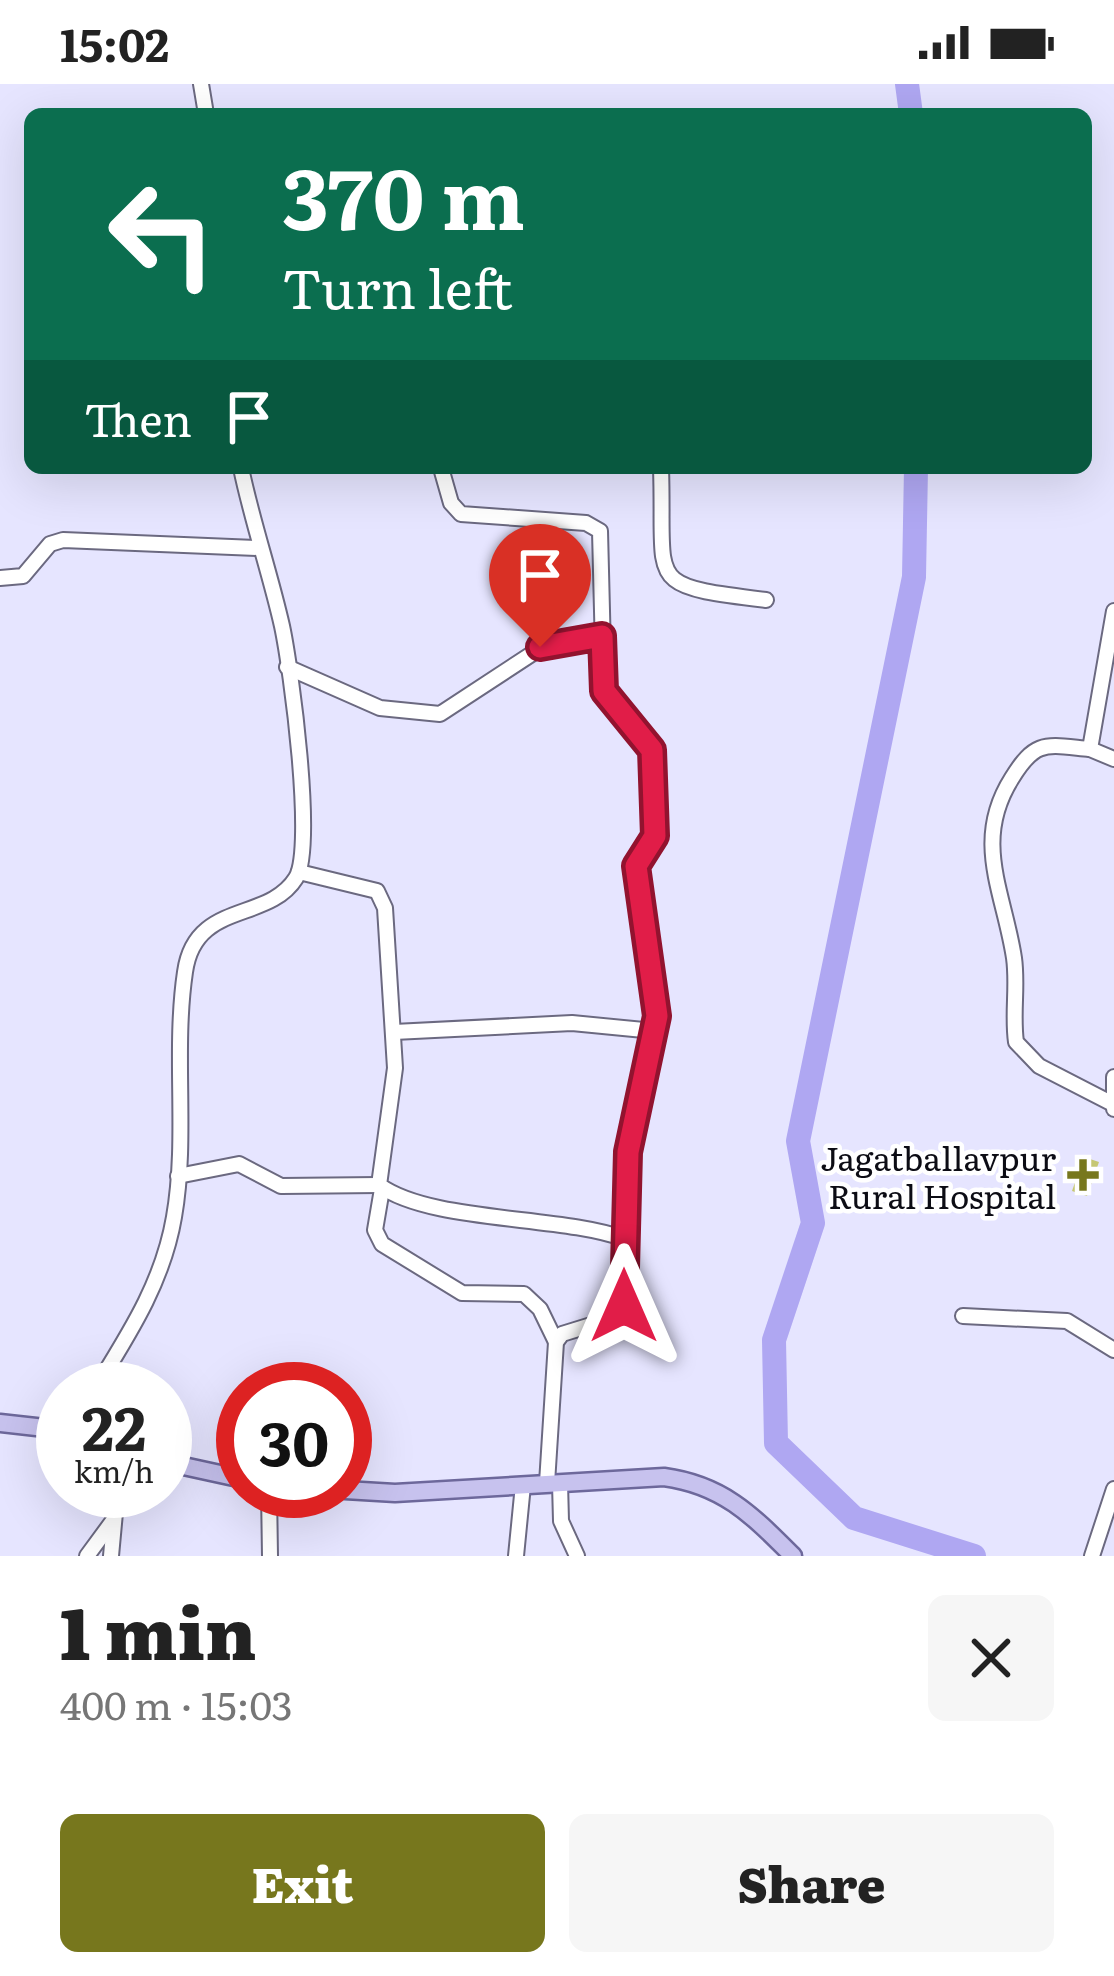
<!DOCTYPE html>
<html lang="en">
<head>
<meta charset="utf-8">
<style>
	:root { --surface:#fff; --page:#f6f6f6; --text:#222; --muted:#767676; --accent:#77771d }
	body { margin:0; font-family:Literata,serif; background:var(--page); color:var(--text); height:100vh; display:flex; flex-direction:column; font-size:45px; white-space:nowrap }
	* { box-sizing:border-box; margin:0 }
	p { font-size:39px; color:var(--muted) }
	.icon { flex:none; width:66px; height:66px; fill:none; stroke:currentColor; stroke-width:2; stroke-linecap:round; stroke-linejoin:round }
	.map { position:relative; height:1472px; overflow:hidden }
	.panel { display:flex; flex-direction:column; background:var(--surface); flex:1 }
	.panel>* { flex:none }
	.hud { position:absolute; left:24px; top:24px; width:1068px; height:366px; border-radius:18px; box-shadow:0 12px 48px #0002; background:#0b6e4f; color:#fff; overflow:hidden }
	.speed { position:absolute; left:36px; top:1278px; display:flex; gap:24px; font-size:60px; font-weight:700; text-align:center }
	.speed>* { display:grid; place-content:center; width:156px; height:156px; border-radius:50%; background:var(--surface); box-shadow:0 12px 48px #0002; line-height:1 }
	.speed small { font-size:30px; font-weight:400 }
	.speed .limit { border:18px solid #d22; background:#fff; color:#111 }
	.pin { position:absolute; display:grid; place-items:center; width:102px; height:102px; color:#fff; margin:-123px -51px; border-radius:50% 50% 50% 0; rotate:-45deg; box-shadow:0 0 12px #0007 }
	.pin .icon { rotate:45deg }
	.me { position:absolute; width:132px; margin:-66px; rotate:0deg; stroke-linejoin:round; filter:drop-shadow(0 0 9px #0008) }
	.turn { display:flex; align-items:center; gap:42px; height:252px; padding:0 60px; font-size:54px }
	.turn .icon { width:156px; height:156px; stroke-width:2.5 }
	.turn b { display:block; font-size:84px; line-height:102px }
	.then { display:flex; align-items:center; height:114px; padding:0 60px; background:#0003; gap:24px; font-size:45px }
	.round { display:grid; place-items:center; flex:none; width:126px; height:126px; border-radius:18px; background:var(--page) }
	.overview { display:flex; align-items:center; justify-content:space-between; height:204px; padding:0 60px }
	h1 { font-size:72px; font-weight:800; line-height:90px }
	.button { display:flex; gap:24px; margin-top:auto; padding:24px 60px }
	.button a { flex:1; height:138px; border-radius:18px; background:var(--accent); color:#fff; font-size:48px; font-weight:800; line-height:138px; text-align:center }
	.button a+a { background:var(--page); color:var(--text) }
	.status { display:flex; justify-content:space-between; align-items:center; height:84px; padding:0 60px; background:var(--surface); direction:ltr }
	.status svg { height:33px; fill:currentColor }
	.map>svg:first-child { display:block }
</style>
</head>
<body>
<div class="status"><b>15:02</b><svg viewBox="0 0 49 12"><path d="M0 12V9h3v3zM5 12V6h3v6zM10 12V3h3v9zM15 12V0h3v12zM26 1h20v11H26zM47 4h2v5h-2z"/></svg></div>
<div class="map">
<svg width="1114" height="1472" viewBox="0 0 1114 1472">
	<rect width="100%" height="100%" fill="#e6e5ff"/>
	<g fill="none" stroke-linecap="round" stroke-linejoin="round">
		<g stroke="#afa7f2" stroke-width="24">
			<polyline points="907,0 911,30"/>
			<polyline points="916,384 914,493 798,1057 813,1139 774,1256 776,1359 854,1434 974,1472"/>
		</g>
	</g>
	<polygon fill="#c6c773" points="1084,1073 1099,1078 1087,1112 1072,1107"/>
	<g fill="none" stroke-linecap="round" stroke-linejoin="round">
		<defs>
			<g id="minor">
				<polyline points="201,0 206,30"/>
				<polyline points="441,384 451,419 461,430 586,439 600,447 604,607 652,666 655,751 636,782 657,932 628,1068 626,1217 617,1233 562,1250 556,1258 547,1399"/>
				<path d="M661,384C665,502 642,501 766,516"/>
				<polyline points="0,494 23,492 50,460 63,456 258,464"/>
				<polyline points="1114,527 1090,665 1114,675"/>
				<polyline points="287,583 380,624 440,630 550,558 602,552"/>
				<path d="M1090,665C1046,661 1036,655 1012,694C972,757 1004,808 1014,874C1018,902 1012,930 1016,958L1039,982L1113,1020"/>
				<path d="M299,788L377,807L385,824L395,984L379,1101C431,1139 561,1131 625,1155"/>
				<polyline points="394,948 572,939 654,947"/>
				<polyline points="1114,993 1114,1025"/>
				<polyline points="178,1092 239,1080 281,1102 379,1101"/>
				<polyline points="382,1105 375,1146 382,1160 462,1209 524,1210 540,1225 556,1258"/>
				<polyline points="963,1232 1067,1237 1114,1266"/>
				<path d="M95,1305C129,1250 163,1198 174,1133C188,1053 173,969 185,888C195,816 268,839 296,794C315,762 291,584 282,542C270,489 252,437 241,384"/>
				<polyline points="560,1399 561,1437 577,1472"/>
				<polyline points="269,1407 270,1472"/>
				<polyline points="87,1472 112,1438"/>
				<polyline points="111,1472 117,1407"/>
				<polyline points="516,1472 523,1401"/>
				<polyline points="1092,1472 1114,1405"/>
			</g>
			<g id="major">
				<polyline points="0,1339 63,1346"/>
				<polyline points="165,1378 243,1395"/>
				<path d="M345,1406L395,1409L664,1393C723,1401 752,1431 793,1472"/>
			</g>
		</defs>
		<use href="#minor" stroke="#6b6980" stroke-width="18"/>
		<use href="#major" stroke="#6d689b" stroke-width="21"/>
		<use href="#minor" stroke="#fff" stroke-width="14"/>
		<use href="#major" stroke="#c7c2ee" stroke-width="16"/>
	</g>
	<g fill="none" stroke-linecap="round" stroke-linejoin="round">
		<defs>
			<polyline id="route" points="540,563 602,552 604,607 652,666 655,752 636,782 657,932 628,1068 624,1222"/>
		</defs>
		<use href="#route" stroke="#92132f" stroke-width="30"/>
		<use href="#route" stroke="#e11d48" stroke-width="21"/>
	</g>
	<path fill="#77771d" stroke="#fff" stroke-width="4.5" d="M1077 1073h12v12h12v12h-12v12h-12v-12h-12v-12h12z"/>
	<g text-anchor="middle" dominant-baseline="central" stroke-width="9" stroke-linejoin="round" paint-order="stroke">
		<g font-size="33" fill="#0c0c14" stroke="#fff" text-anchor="end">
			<text x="1056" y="1072">Jagatballavpur<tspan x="1056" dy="38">Rural Hospital</tspan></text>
		</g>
	</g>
</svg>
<div class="speed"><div>22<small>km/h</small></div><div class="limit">30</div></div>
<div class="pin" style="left:540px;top:563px;background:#d93025"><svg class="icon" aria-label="arrive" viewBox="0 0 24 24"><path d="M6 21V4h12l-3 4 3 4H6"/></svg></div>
<svg class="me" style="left:624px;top:1222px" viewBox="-20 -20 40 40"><path d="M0-17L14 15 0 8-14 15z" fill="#e11d48" stroke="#fff" stroke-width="4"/></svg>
<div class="hud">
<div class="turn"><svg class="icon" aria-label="left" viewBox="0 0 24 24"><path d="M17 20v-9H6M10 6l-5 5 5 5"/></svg><div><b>370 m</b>Turn left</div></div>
<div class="then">Then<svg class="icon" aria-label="arrive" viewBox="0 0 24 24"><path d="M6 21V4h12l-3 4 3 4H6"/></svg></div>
</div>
</div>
<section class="panel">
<div class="overview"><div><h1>1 min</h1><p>400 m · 15:03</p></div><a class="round"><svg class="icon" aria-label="close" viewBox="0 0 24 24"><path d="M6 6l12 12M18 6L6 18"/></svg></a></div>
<div class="button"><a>Exit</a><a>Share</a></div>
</section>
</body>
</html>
